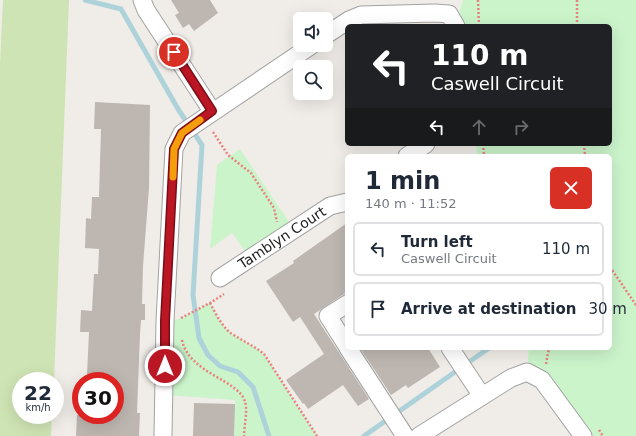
<!DOCTYPE html>
<html lang="en">
<head>
<meta charset="utf-8">
<style>
	:root { --surface:#fff; --page:#f2f2f3; --text:#1f2937; --muted:#747a83; --line:#e0e1e3 }
	body { margin:0; font-family:"DejaVu Sans",sans-serif; background:var(--page); color:var(--text); height:100vh; display:flex; flex-direction:column; font-size:15px; white-space:nowrap }
	* { box-sizing:border-box; margin:0 }
	p { font-size:13px; color:var(--muted) }
	.icon { flex:none; width:22px; height:22px; fill:none; stroke:currentColor; stroke-width:2; stroke-linecap:round; stroke-linejoin:round }
	.map { position:relative; flex:1; overflow:hidden }
	.details { position:absolute; left:345px; top:154px; width:267px; height:196px; display:flex; flex-direction:column; background:var(--surface); border-radius:6px; box-shadow:0 4px 16px #0002 }
	.details>* { flex:none }
	.banner { position:absolute; left:345px; top:24px; width:267px; height:122px; border-radius:6px; box-shadow:0 4px 16px #0002; background:#202124; color:#fff; overflow:hidden }
	.controls { position:absolute; left:293px; top:12px; display:grid; gap:8px }
	.controls a { display:grid; place-items:center; width:40px; height:40px; border-radius:6px; background:var(--surface); box-shadow:0 4px 16px #0002; font-size:20px }
	.speed { position:absolute; left:12px; top:372px; display:flex; gap:8px; font-size:20px; font-weight:700; text-align:center }
	.speed>* { display:grid; place-content:center; width:52px; height:52px; border-radius:50%; background:var(--surface); box-shadow:0 4px 16px #0002; line-height:1 }
	.speed small { font-size:10px; font-weight:400 }
	.speed .limit { border:6px solid #d22; background:#fff; color:#111 }
	.pin { position:absolute; display:grid; place-items:center; width:34px; height:34px; color:#fff; margin:-17px; border:2px solid #fff; border-radius:50%; box-shadow:0 1px 4px #0007 }
	.me { position:absolute; width:44px; margin:-22px; rotate:0deg; stroke-linejoin:round; filter:drop-shadow(0 0 3px #0008) }
	.turn { display:flex; align-items:center; gap:14px; height:84px; padding:0 20px; font-size:18px }
	.turn .icon { width:52px; height:52px; stroke-width:2.5 }
	.turn b { display:block; font-size:28px; line-height:34px }
	.lanes { display:flex; align-items:center; height:38px; padding:0 20px; background:#0003; justify-content:center; gap:20px; direction:ltr }
	.lanes .off { opacity:.35 }
	.round { display:grid; place-items:center; flex:none; width:42px; height:42px; border-radius:6px; background:var(--page) }
	.summary { display:flex; align-items:center; justify-content:space-between; height:68px; padding:0 20px }
	h1 { font-size:24px; font-weight:800; line-height:30px }
	ul { padding:0; list-style:none }
	li { display:flex; align-items:center; gap:12px; height:54px; margin:0 8px 6px; padding:0 12px; border:2px solid var(--line); border-radius:6px }
	li div { flex:1 }
	li b { display:block; font-size:15px }
	li em { font-style:normal }
	.map>svg:first-child { display:block }
</style>
</head>
<body>
<div class="map">
<svg width="636" height="436" viewBox="0 0 636 436">
	<rect width="100%" height="100%" fill="#f0ede8"/>
	<polygon fill="#cfe4b4" points="3,0 69,0 54,381 21,381 21,415 52,415 51,436 0,436 0,64"/>
	<g fill="#cbf4cb">
		<polygon points="463,0 636,0 636,436 583,436 527,372 529,348 610,348 610,156 477,156 476,144 610,144 610,26 456,26 456,23"/>
		<polygon points="240,149 293,228 249,253 245,251 232,233 210,249 217,165"/>
		<path d="M210,303C216,314 222,327 232,334C243,341 254,346 264,354L317,436H234L235,400L165,395V321L179,319Z"/>
	</g>
	<g fill="none" stroke-linecap="round" stroke-linejoin="round">
		<g stroke="#aed2d9" stroke-width="5">
			<polyline points="85,0 121,9 178,109 202,145 193,295 199,338 208,355 220,366 238,372 253,387 269,436"/>
			<polyline points="364,436 489,348"/>
		</g>
	</g>
	<g fill="#bdb6b1">
		<polygon points="171,0 210,0 218,13 194,31 189,24 183,28 175,15 179,13"/>
		<polygon points="95,102 150,105 149,188 143,266 142,304 145,304 145,320 141,320 140,334 137,413 140,413 139,436 76,436 77,415 115,415 115,381 110,381 110,375 87,374 89,332 80,332 81,310 92,311 94,274 98,274 99,249 85,248 86,218 91,219 92,197 99,197 101,129 94,129"/>
		<polygon points="347,223 347,292 314,314 369,399 358,406 343,385 308,409 304,403 303,404 286,380 324,354 300,317 293,322 266,281 294,263 293,261"/>
		<polygon points="360,348 428,348 440,367 408,388 406,385 391,395"/>
		<polygon points="194,403 235,404 234,436 193,436"/>
	</g>
	<g fill="none" stroke-linecap="round" stroke-linejoin="round">
		<defs>
			<g id="street">
				<polyline points="142,0 146,10 212,111"/>
				<polyline points="326,35 349,20 361,15 435,13 449,14 456,26"/>
				<polyline points="407,156 426,144"/>
				<path id="s1" d="M220,278L330,206L347,202"/>
				<polyline points="347,304 328,316 347,346"/>
				<polyline points="348,348 405,436"/>
				<polyline points="450,348 482,396"/>
				<polyline points="163,436 165,321 174,149 182,133 312,45"/>
				<polyline points="419,436 511,378 527,372 542,380 583,436"/>
			</g>
		</defs>
		<use href="#street" stroke="#a2a2a2" stroke-width="19"/>
		<g stroke="#eb817e" stroke-width="2.5" stroke-dasharray="2 2" stroke-linecap="butt">
			<polyline points="478,0 479,26"/>
			<polyline points="577,0 577,26"/>
			<polyline points="213,132 228,155 251,173 274,208 277,222"/>
			<polyline points="483,144 484,156"/>
			<polyline points="584,144 585,156"/>
			<polyline points="610,267 636,305"/>
			<path d="M210,303C216,314 222,327 232,334C243,341 254,346 264,354L317,436"/>
			<polyline points="181,318 210,303 224,294"/>
			<path d="M182,340C189,374 240,380 245,402C248,411 244,426 244,436"/>
			<polyline points="546,364 549,348"/>
			<polyline points="599,430 603,436"/>
		</g>
		<use href="#street" stroke="#fff" stroke-width="17"/>
	</g>
	<g fill="none" stroke-linecap="round" stroke-linejoin="round">
		<defs>
			<polyline id="route" points="165,366 165,321 174,149 182,133 212,111 174,52"/>
		</defs>
		<use href="#route" stroke="#7a0e17" stroke-width="10"/>
		<use href="#route" stroke="#bb1623" stroke-width="7"/>
		<polyline stroke="#f59e0b" stroke-width="7" points="173,177 174,149 182,133 200,120"/>
	</g>
	<g text-anchor="middle" dominant-baseline="central" stroke-width="4" stroke-linejoin="round" paint-order="stroke">
		<g font-size="14" fill="#212121" stroke="#fff">
			<text stroke="none"><textPath href="#s1" startOffset="74">Tamblyn Court</textPath></text>
		</g>
	</g>
</svg>
<div class="controls">
<a><svg class="icon" aria-label="sound" viewBox="0 0 24 24"><path d="M4 9h4l5-4v14l-5-4H4zM17 9q2 3 0 6"/></svg></a>
<a><svg class="icon" aria-label="search" viewBox="0 0 24 24"><circle cx="10" cy="10" r="6"/><path d="M15 15l6 6"/></svg></a>
</div>
<div class="speed"><div>22<small>km/h</small></div><div class="limit">30</div></div>
<div class="pin" style="left:174px;top:52px;background:#d93025"><svg class="icon" aria-label="arrive" viewBox="0 0 24 24"><path d="M6 21V4h12l-3 4 3 4H6"/></svg></div>
<svg class="me" style="left:165px;top:366px" viewBox="-20 -20 40 40"><circle r="17" fill="#bb1623" stroke="#fff" stroke-width="3"/><path d="M0-11L8 9 0 5-8 9z" fill="#fff"/></svg>
<div class="banner">
<div class="turn"><svg class="icon" aria-label="left" viewBox="0 0 24 24"><path d="M17 20v-9H6M10 6l-5 5 5 5"/></svg><div><b>110 m</b>Caswell Circuit</div></div>
<div class="lanes"><svg class="icon" aria-label="left" viewBox="0 0 24 24"><path d="M17 20v-9H6M10 6l-5 5 5 5"/></svg><svg class="icon off" aria-label="ahead" viewBox="0 0 24 24"><path d="M12 20V5M6 11l6-6 6 6"/></svg><svg class="icon off" aria-label="right" viewBox="0 0 24 24"><path d="M7 20v-9h11M14 6l5 5-5 5"/></svg></div>
</div>
<section class="details">
<div class="summary"><div><h1>1 min</h1><p>140 m · 11:52</p></div><a class="round" style="background:#d93025;color:#fff"><svg class="icon" aria-label="close" viewBox="0 0 24 24"><path d="M6 6l12 12M18 6L6 18"/></svg></a></div>
<ul>
<li><svg class="icon" aria-label="left" viewBox="0 0 24 24"><path d="M17 20v-9H6M10 6l-5 5 5 5"/></svg><div><b>Turn left</b><p>Caswell Circuit</p></div><em>110 m</em></li>
<li><svg class="icon" aria-label="arrive" viewBox="0 0 24 24"><path d="M6 21V4h12l-3 4 3 4H6"/></svg><div><b>Arrive at destination</b></div><em>30 m</em></li>
</ul>
</section>
</div>
</body>
</html>
